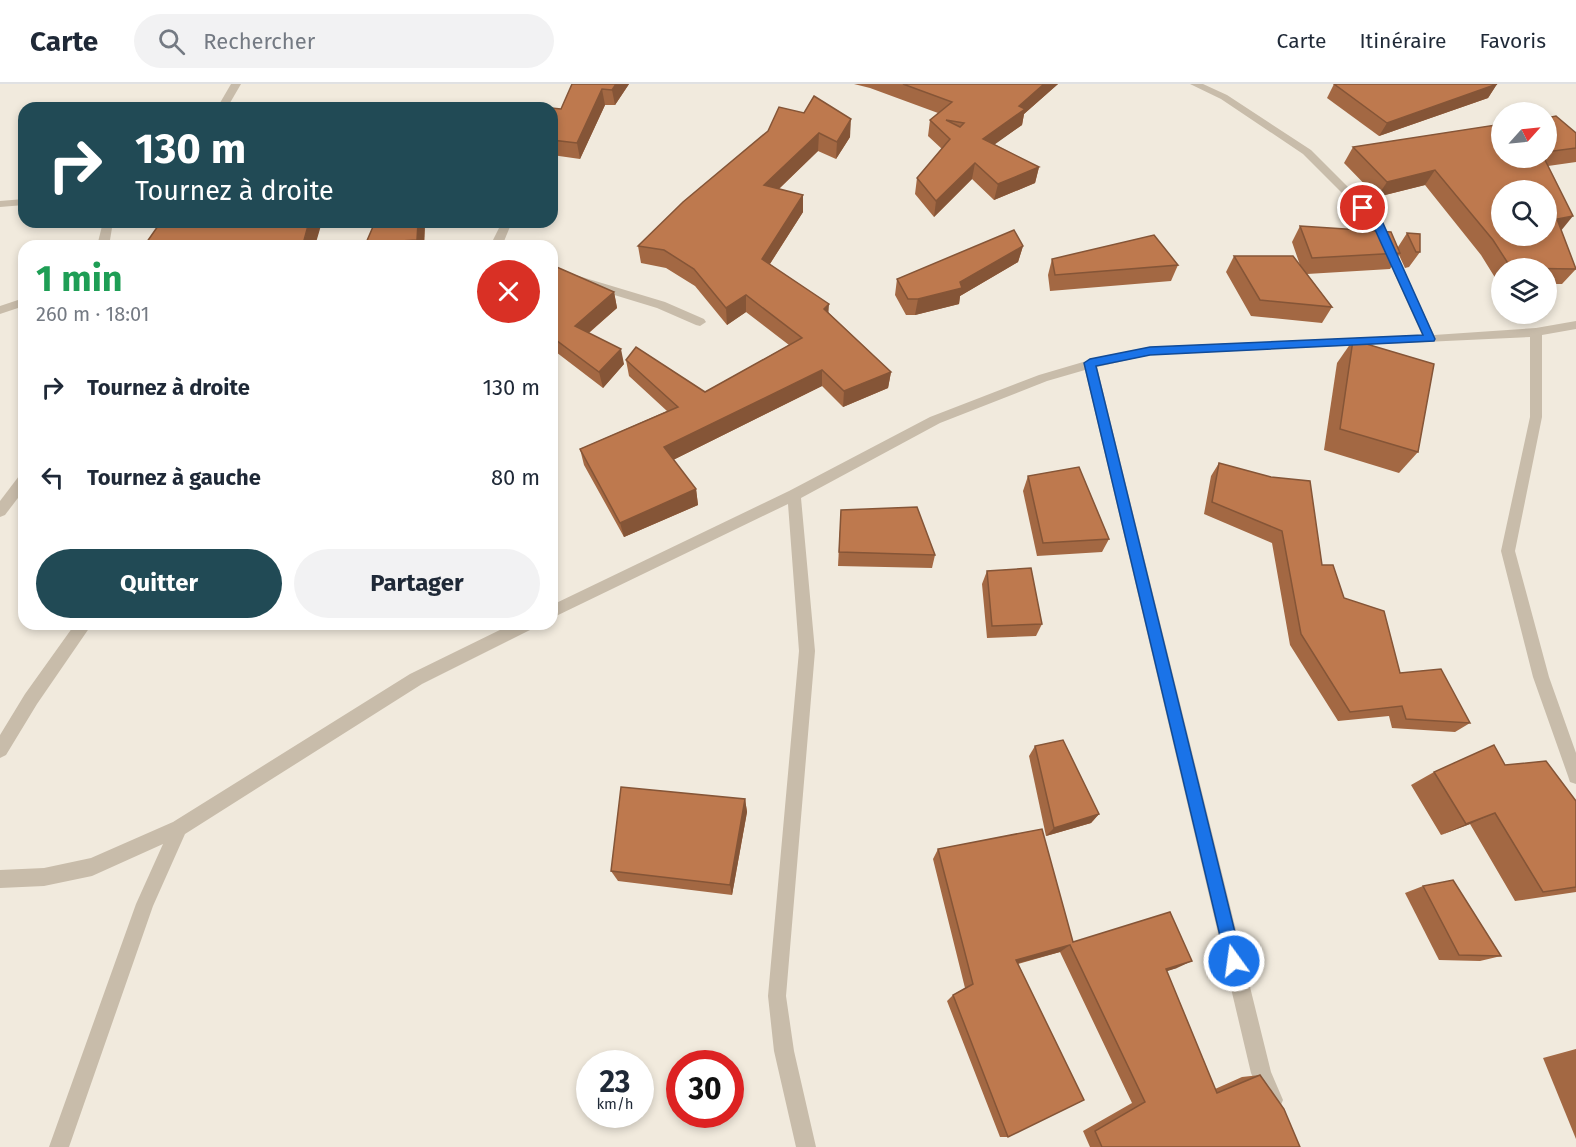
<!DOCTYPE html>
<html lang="fr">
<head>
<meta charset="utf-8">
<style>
	:root { --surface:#fff; --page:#f2f2f3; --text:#1f2937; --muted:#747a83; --line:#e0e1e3; --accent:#214a55 }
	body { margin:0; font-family:"Fira Sans",sans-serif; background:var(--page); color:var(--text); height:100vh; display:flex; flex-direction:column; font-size:22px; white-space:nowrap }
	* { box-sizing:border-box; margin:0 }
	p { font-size:20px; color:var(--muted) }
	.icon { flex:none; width:33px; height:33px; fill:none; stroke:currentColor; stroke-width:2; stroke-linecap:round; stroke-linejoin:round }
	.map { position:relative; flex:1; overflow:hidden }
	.sheet { position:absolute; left:18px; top:156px; width:540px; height:390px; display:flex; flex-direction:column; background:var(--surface); border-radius:18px; box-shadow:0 3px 9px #0003 }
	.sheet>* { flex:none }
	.banner { position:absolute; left:18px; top:18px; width:540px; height:126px; border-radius:18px; box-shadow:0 3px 9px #0003; background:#214a55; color:#fff; overflow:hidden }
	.needle { width:39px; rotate:63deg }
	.buttons { position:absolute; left:1491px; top:18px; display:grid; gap:12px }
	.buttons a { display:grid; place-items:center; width:66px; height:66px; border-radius:50%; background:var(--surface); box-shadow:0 3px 9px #0003; font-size:30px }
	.speed { position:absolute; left:576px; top:966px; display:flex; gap:12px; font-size:30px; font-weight:700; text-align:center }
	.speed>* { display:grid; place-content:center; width:78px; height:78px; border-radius:50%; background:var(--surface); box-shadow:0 3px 9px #0003; line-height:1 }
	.speed small { font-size:15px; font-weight:400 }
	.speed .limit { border:9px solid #d22; background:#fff; color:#111 }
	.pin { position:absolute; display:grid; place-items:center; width:51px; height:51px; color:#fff; margin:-26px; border:3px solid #fff; border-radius:50%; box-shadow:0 2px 6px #0007 }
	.me { position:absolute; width:66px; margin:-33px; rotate:346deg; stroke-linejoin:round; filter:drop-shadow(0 0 4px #0008) }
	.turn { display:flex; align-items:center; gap:21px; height:126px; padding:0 18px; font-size:27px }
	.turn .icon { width:78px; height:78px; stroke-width:2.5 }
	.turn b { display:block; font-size:42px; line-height:51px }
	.round { display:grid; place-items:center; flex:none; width:63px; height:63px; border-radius:32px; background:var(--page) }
	.summary { display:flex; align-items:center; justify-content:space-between; height:102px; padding:0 18px }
	h1 { font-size:36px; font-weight:700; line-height:45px; color:#1e9e55 }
	.primary-button { display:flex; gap:12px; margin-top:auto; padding:12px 18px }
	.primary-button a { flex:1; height:69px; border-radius:36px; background:var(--accent); color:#fff; font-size:24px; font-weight:700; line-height:69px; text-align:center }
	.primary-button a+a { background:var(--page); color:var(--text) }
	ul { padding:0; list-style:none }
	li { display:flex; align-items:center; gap:18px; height:90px; padding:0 18px }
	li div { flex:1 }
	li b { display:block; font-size:22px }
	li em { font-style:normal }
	header { display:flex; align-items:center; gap:36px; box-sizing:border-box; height:84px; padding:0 30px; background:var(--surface); border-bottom:2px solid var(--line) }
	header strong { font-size:28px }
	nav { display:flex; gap:33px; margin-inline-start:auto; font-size:21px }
	.search { width:420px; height:54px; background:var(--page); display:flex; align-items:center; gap:15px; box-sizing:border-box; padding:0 21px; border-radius:33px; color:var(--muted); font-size:22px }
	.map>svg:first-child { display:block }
</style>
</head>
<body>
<header>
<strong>Carte</strong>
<div class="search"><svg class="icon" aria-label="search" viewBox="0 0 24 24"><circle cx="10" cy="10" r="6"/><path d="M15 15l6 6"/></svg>Rechercher</div>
<nav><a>Carte</a><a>Itinéraire</a><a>Favoris</a></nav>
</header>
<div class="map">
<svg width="1576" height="1063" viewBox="0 0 1576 1063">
	<rect width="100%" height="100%" fill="#f1eadd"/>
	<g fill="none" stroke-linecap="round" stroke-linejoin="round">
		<g fill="#c8bcaa" fill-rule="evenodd">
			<polygon points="231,0 241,0 227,24 217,24"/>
			<polygon points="1190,0 1203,0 1227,11 1311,66 1380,135 1434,251 1536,244 1576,237 1576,245 1542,251 1542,333 1515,467 1549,593 1576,669 1576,700 1570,698 1568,692 1533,593 1501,467 1530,333 1530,253 1150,271 1097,283 1271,988 1283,1016 1280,1023 1273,1026 1266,1023 1251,989 1085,286 1047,297 940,339 801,414 815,567 786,912 794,967 816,1063 796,1063 774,967 768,912 799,567 788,420 552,534 552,521 789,407 930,333 1039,291 1090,276 1150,263 1422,251 1371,138 1303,70 1221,15"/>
			<polygon points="24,115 24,121 0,123 0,117"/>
			<polygon points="103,138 113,138 109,162 97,162"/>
			<polygon points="502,138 512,138 502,162 490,162"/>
			<polygon points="552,184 665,218 704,235 706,238 700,242 696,241 657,224 552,192"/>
			<polygon points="24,214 24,222 0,230 0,222"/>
			<polygon points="24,391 24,406 5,431 0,433 0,417 19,392"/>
			<polygon points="75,540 92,540 37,620 6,671 0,674 0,651 25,610"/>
			<polygon points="512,540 535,540 532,545 422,600 185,750 153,822 69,1063 49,1063 136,820 163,760 92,792 44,802 0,804 0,786 44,784 91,774 173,738 410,590"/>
		</g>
	</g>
	<g fill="#a36843">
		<polygon points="572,0 629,0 615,21 605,21 580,75 552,71 552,24 561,25"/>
		<polygon points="854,0 1058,0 1024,30 1022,41 994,60 1039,83 1035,99 994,116 972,95 934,133 915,110 917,94 942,65 928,52 930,36 938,29 870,4"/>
		<polygon points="1334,0 1497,0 1488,14 1379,52 1327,14"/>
		<polygon points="804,29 850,53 836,75 818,67 779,105 803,111 803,128 770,180 829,229 891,288 888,304 843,323 822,302 673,376 696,405 698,421 624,453 584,381 580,365 667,327 629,292 626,276 705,308 789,261 746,228 727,241 695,202 666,184 641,179 638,162"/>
		<polygon points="1546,34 1576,49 1576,78 1548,82 1561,147 1576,185 1562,200 1546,200 1546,184 1502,184 1502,200 1499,200 1481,171 1425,101 1377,113 1344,79 1353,63 1502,74 1546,74"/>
		<polygon points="375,138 425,138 424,162 367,162 366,159"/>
		<polygon points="1300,142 1398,163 1407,149 1420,168 1409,183 1405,184 1399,171 1390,185 1307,190 1332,223 1322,239 1251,232 1226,188 1234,172 1300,181 1292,158"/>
		<polygon points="1023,162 1018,178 960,212 959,220 915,231 906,231 895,211 897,195"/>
		<polygon points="1052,175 1178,181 1171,197 1050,207 1048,191"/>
		<polygon points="552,181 614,208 617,224 589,249 624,280 603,304 552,265"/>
		<polygon points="1353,256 1418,368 1399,389 1324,366 1337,279"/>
		<polygon points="1219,379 1322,481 1344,514 1400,589 1470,639 1455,648 1392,644 1389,632 1338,637 1290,561 1272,459 1204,430 1211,392"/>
		<polygon points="1028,392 1109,455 1102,468 1037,472 1023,407"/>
		<polygon points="841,426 935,471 932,484 838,482"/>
		<polygon points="987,487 1042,540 1036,552 987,554 982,500"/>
		<polygon points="1035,662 1099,730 1091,739 1046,752 1029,672"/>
		<polygon points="1505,681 1576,717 1576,808 1515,817 1470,740 1441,751 1411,701 1434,688"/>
		<polygon points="745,715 747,728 732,811 618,797 611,787"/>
		<polygon points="938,765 1073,858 1177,884 1166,887 1215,1005 1242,993 1260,991 1300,1063 1090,1063 1083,1047 1132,1019 1060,868 1018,880 1008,1053 1000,1053 947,917 953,911 965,904 933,775"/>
		<polygon points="1423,802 1501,872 1480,877 1439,876 1405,809"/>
		<polygon points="1576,965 1576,1055 1543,974"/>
	</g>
	<g fill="#855537">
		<polygon points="616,0 629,0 615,21 612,6"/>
		<polygon points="1044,0 1058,0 1024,30 1022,41 980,71 983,55"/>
		<polygon points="1497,0 1488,14 1379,52 1387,39"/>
		<polygon points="602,5 605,21 580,75 577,59"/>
		<polygon points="851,35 850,53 836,75 837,58"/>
		<polygon points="819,49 818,67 765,118 764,101"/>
		<polygon points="975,79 972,95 934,133 936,117"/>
		<polygon points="1039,83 1035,99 994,116 998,100"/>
		<polygon points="1435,86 1425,101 1377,113 1387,98"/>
		<polygon points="803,111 803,128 762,192 762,175"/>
		<polygon points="1573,132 1560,148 1557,135"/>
		<polygon points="309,138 322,138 315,162 304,162 303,160"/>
		<polygon points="418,138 425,138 424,162 420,162 417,156"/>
		<polygon points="1023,162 1018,178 960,212 959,220 915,231 918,215 960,198"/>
		<polygon points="614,208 617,224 579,257 575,242"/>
		<polygon points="746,211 746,228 727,241 726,224"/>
		<polygon points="829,220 828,237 824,225"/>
		<polygon points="621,265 624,280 603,304 599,288"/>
		<polygon points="822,286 822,302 667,379 664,363"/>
		<polygon points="891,288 888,304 843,323 844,307"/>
		<polygon points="696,405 698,421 624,453 620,439"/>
		<polygon points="745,715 747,728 732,811 730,801"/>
		<polygon points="1495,729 1470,740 1441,751 1466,740"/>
		<polygon points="1099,730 1091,739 1046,752 1054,744"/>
		<polygon points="1070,861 1060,868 1008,882 1016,876"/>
		<polygon points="1192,877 1177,884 1152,892 1166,885"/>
	</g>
	<g fill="#be794e" stroke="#855537" stroke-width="1.5" fill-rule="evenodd">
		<polygon points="572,0 616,0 612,6 602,5 577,59 552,56 552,24 561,25"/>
		<path d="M903,0H1044L1019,22L1025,25L983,55L1039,83L998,100L975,79L936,117L917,94L950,55L930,36L952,18ZM946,36L964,39L960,43Z"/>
		<polygon points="1334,0 1497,0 1387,39"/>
		<polygon points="814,12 851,35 837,58 819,49 764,101 803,111 762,175 829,220 824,225 891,288 844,307 822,286 664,363 696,405 620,439 580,365 678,323 626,276 636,263 705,308 802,254 746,211 726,224 694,185 664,166 638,162 683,118 768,47 779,23 804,29"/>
		<polygon points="1556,32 1576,49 1576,64 1546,68 1546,34"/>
		<path d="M1502,40V74H1544L1573,132L1557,135L1576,185L1511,184L1493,156L1435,86L1387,98L1353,63ZM1502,106H1546V152H1502Z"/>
		<polygon points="195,138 309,138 303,160 287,162 144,162 158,142"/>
		<polygon points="375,138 418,138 417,156 366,159"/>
		<polygon points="1300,142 1391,148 1400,169 1312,174"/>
		<polygon points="1014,146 1023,162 960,198 962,204 918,215 908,215 897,195"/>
		<polygon points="1407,149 1420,150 1420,168 1416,168"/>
		<polygon points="1154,151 1178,181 1055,191 1052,175"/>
		<polygon points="1234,172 1293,172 1332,223 1260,216"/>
		<polygon points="552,181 614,208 575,242 621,265 599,288 552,253"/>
		<polygon points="1353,256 1434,280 1418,368 1340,345"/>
		<polygon points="1219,379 1271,393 1310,397 1322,481 1333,481 1344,514 1384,527 1400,589 1441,585 1470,639 1406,635 1402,622 1350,628 1301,550 1282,447 1212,418"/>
		<polygon points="1079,383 1109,455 1043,459 1028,392"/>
		<polygon points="917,423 935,471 839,468 841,426"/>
		<polygon points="1031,484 1042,540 992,542 987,487"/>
		<polygon points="1063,656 1099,730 1054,744 1035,662"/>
		<polygon points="1494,661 1505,681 1546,677 1576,717 1576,803 1543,808 1495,729 1466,740 1434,688"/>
		<polygon points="621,703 745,715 730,801 611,787"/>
		<polygon points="1042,745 1073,858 1170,828 1192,877 1166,885 1217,1009 1260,991 1284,1025 1300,1063 1102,1063 1095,1047 1145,1018 1070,861 1016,876 1084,1016 1008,1053 953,911 973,900 938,765"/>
		<polygon points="1453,796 1501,872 1459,871 1423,802"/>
	</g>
	<polygon fill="#1a73e8" stroke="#114b97" stroke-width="1.5" points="1359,121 1366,121 1382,137 1435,255 1434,257 1150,271 1096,282 1242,877 1240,883 1234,886 1228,883 1226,877 1084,279 1090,275 1150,263 1423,251 1372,139 1359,126"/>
</svg>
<div class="buttons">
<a><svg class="needle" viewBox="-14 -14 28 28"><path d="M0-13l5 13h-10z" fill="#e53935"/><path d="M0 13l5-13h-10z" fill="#747a83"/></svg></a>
<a><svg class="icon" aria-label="search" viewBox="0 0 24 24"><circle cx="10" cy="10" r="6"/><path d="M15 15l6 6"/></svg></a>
<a><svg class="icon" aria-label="layers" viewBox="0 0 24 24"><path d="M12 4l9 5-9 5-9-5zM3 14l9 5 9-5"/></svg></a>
</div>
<div class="speed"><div>23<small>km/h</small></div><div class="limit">30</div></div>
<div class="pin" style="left:1363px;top:124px;background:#d93025"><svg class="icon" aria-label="arrive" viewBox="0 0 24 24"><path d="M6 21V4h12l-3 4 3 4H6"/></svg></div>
<svg class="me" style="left:1234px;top:877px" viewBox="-20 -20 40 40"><circle r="17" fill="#1a73e8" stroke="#fff" stroke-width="3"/><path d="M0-11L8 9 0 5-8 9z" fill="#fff"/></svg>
<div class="banner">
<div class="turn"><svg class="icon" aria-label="right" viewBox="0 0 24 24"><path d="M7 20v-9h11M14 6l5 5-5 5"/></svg><div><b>130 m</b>Tournez à droite</div></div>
</div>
<section class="sheet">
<div class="summary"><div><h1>1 min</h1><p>260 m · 18:01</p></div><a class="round" style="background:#d93025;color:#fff"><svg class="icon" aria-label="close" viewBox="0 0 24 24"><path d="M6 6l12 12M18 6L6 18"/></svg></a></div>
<ul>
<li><svg class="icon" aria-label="right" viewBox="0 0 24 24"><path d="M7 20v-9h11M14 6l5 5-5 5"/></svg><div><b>Tournez à droite</b></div><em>130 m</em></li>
<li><svg class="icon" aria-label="left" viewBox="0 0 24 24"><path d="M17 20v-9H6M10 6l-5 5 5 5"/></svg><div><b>Tournez à gauche</b></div><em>80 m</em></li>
</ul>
<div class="primary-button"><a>Quitter</a><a>Partager</a></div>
</section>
</div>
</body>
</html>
